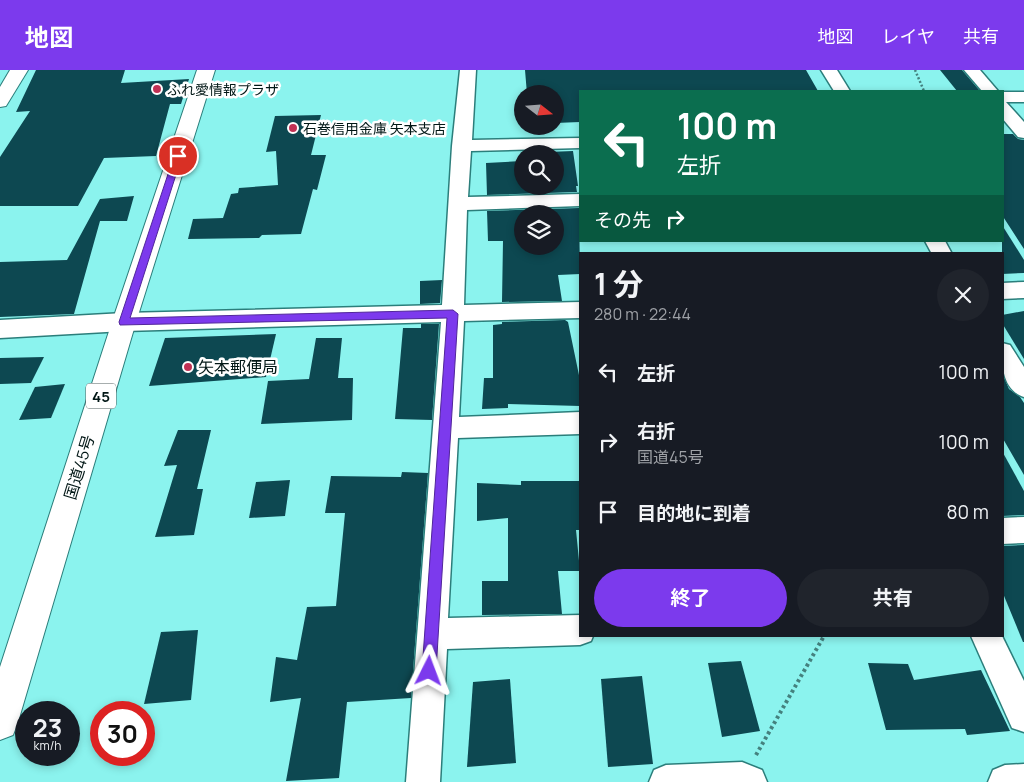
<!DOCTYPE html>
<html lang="ja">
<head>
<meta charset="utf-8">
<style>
	:root { --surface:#171b24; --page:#20242c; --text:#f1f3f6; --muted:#9ea1a6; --accent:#7c3aed }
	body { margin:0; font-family:Manrope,"Noto Sans JP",sans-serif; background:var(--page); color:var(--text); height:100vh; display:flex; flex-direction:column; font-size:19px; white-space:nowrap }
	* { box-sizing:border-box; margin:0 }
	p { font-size:16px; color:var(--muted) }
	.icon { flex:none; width:28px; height:28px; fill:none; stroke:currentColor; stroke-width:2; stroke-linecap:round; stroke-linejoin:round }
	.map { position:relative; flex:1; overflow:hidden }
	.sheet { position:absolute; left:579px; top:182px; width:425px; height:385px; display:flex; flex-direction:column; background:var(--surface); border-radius:0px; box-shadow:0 2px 8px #0003 }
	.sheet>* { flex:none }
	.guide { position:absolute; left:579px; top:20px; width:425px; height:152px; border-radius:0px; box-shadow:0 2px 8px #0003; background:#0b6e4f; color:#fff; overflow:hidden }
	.needle { width:32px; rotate:107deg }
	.buttons { position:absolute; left:514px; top:15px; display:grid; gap:10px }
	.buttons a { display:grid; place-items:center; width:50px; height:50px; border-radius:50%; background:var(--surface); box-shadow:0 2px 8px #0003; font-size:25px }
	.speed { position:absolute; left:15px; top:631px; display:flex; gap:10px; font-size:25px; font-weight:700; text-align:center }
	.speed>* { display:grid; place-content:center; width:65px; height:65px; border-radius:50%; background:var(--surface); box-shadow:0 2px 8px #0003; line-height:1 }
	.speed small { font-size:12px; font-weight:400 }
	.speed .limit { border:8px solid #d22; background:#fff; color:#111 }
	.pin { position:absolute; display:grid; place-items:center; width:42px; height:42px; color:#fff; margin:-21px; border:2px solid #fff; border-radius:50%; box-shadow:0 1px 5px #0007 }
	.me { position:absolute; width:55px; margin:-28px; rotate:3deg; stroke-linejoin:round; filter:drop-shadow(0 0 4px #0008) }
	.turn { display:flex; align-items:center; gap:18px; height:105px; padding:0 15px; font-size:22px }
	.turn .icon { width:65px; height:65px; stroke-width:2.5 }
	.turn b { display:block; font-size:35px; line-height:42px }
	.then { display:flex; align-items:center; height:48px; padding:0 15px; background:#0003; gap:10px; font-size:19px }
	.round { display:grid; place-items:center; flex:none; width:52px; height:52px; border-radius:26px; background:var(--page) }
	.headline { display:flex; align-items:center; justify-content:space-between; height:85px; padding:0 15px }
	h1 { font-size:30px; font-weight:700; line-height:38px }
	.button { display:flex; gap:10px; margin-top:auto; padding:10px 15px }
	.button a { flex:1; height:58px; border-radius:30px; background:var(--accent); color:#fff; font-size:20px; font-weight:700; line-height:58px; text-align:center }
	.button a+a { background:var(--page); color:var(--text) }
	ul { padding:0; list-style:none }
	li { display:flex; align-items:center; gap:15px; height:70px; padding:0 15px }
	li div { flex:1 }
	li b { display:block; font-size:19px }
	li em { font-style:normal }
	header { display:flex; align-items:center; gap:30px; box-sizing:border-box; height:70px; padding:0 25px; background:var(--accent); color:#fff }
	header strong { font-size:24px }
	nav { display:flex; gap:28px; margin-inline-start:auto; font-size:18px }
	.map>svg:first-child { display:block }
</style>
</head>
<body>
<header>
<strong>地図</strong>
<nav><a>地図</a><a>レイヤ</a><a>共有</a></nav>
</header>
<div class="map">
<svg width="1024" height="712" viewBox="0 0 1024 712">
	<rect width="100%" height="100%" fill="#8bf3ee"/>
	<g fill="#0d4851" fill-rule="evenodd">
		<polygon points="36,0 125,0 121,13 189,9 181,34 170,34 156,86 104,88 78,136 0,136 0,87 30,41 16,42"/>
		<polygon points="525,0 806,0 818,21 580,21 580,52 555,53 555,24 527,24"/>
		<polygon points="940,0 962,0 980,21 957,21"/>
		<polygon points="321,45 311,85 326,85 317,120 313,119 301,164 262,165 259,168 188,169 193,149 223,148 231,124 238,123 239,118 278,115 276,81 266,82 275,46"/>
		<polygon points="1002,64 1013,64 1018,69 1024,70 1024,179 1002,145"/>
		<polygon points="573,81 578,116 576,116 577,122 487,125 486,93 522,91 522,116 555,116 555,84 548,84 548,82"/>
		<polygon points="134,126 127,151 100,151 74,244 0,247 0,192 67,190 100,129"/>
		<path d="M579,138L580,204L558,205L562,231L502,232L503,171H488L487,141ZM522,144H555V176H522Z"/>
		<polygon points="1002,155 1024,190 1024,203 1002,204"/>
		<polygon points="442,210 440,233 420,234 420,211"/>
		<polygon points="1024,241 1024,289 1002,253 1002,245"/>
		<polygon points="565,250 568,252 580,310 580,336 508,334 508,338 482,339 484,308 493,308 493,255 502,254 502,252"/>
		<polygon points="421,254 439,254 432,350 395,349 403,258 421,258"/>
		<polygon points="276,264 266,307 149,316 165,268"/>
		<polygon points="316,268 342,268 338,308 353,308 352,350 261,354 268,311 309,309"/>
		<polygon points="44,287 31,313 0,314 0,288"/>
		<polygon points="1003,305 1009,319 1020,327 1024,333 1024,405 1002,367"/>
		<polygon points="65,314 51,348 19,350 35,317"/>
		<polygon points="178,360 211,360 197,419 203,419 194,465 155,467 177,395 164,396"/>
		<polygon points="1002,381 1024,421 1024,445 1002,446"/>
		<polygon points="402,402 428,403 411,628 347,632 339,708 286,711 301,628 270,632 276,587 297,590 307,537 336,536 345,443 325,443 331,406 401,407"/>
		<polygon points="290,410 285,446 249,448 256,412"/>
		<polygon points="521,411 580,411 580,460 576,460 580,501 558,501 562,544 482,545 482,511 508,511 508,448 477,451 477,413 521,415"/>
		<polygon points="1024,475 1024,572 1023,572 1002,521 1002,476"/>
		<polygon points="198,560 191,630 144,634 161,562"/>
		<polygon points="741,591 760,661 722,667 708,593"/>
		<polygon points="868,593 908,594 914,610 981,600 1010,661 967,665 965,659 886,660"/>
		<polygon points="642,606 653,694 608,697 601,609"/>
		<polygon points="510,609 516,693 467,697 473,612"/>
	</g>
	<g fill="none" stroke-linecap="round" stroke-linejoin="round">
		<defs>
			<g id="street">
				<polygon points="460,0 476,0 472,70 580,68 580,78 471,81 468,127 580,124 580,136 467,140 464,235 580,232 580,248 464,251 459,347 580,342 580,364 458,368 448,548 580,545 580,566 593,566 591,571 580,575 447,579 440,712 406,712 441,252 124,261 0,268 0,250 124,243 442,235 452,76"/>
				<polygon points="821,0 837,0 850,21 834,21"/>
				<polygon points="964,0 980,0 998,21 982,21"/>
				<polygon points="1002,22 1024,22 1024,32 1006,32 1024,52 1024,68 1018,67 1002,48"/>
				<polygon points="925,171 945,171 952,184 932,184"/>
				<polygon points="1024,212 1024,228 1002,229 1002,213"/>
				<path d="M1002,273L1010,275L1024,297V327C1001,319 1002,293 1002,273Z"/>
				<polygon points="1024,447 1024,473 1002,474 1002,448"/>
				<polygon points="971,566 1002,566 1024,611 1024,662 1012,658"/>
				<polygon points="742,692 762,700 767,712 649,712 654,700 666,695"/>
				<polygon points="1024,694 1024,712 988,712 993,700 1005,695"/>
			</g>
			<polygon id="secondary" points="10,0 28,0 6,36 0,37 0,17"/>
			<polygon id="highway" points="197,0 215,0 136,252 18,652 13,665 0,670 0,597 112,252"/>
		</defs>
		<use href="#street" stroke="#2b7e7b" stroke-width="3"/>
		<use href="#secondary" stroke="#2b7e7b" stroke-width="2"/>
		<use href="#highway" stroke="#2b7e7b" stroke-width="2"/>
		<polyline stroke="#44817e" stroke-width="2.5" stroke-dasharray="2 2" stroke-linecap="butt" points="915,0 924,21"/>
		<polyline stroke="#44817e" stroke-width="4" stroke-dasharray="3 3" stroke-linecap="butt" points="756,685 824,566"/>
		<use href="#street" fill="#fff" fill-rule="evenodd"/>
		<use href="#secondary" fill="#fff" fill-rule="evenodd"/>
		<use href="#highway" fill="#fff" fill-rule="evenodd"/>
	</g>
	<polygon fill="#7c3aed" stroke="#51269a" points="178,84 182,86 130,248 453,240 458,244 436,601 434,606 429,608 424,606 422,601 447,248 120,255 119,252 174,86"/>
	<g fill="#c13154" stroke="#fff" stroke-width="2">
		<circle cx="157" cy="19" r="5"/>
		<circle cx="293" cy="58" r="5"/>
		<circle cx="188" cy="297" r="5"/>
	</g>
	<g text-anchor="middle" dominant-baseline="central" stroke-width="5" stroke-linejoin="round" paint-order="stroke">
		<g font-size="14" fill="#021716" stroke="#fff" text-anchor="start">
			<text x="167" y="19">ふれ愛情報プラザ</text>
			<text x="303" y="58">石巻信用金庫 矢本支店</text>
		</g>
		<rect fill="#fff" stroke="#4e5d5c" stroke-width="1" x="86" y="313.5" width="30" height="25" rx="4"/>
		<g font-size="15" font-weight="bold" fill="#021716">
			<text x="101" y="326">45</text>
		</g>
		<g font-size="16" fill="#021716" stroke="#fff" text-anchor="start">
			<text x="198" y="297">矢本郵便局</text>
		</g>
		<g font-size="16" fill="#021716" stroke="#fff">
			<text transform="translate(79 397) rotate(-73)">国道45号</text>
		</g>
	</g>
</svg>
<div class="buttons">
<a><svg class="needle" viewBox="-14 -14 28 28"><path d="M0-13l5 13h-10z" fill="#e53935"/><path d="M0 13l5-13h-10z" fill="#9ea1a6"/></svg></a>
<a><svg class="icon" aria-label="search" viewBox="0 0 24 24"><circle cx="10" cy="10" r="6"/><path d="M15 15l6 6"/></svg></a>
<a><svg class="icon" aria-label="layers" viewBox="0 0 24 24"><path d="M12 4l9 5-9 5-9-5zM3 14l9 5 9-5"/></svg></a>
</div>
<div class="speed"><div>23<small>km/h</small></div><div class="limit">30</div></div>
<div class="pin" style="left:178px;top:86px;background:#d93025"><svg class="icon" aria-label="arrive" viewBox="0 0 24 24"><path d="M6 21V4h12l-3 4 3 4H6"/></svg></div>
<svg class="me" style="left:429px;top:601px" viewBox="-20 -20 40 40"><path d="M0-17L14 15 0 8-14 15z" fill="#7c3aed" stroke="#fff" stroke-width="4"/></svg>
<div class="guide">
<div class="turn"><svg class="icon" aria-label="left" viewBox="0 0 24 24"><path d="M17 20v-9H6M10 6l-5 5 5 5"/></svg><div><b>100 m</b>左折</div></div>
<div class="then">その先<svg class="icon" aria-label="right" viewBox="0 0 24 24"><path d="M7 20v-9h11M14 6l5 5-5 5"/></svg></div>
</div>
<section class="sheet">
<div class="headline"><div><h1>1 分</h1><p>280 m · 22:44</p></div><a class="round"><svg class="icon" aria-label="close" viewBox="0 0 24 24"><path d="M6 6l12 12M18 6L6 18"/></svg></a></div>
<ul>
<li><svg class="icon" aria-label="left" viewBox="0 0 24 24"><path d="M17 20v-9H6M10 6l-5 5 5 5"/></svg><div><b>左折</b></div><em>100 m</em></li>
<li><svg class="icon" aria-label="right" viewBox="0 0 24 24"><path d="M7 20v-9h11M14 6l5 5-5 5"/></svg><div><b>右折</b><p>国道45号</p></div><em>100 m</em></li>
<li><svg class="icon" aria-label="arrive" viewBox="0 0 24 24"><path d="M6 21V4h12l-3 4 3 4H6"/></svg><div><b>目的地に到着</b></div><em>80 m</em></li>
</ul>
<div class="button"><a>終了</a><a>共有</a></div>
</section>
</div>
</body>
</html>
